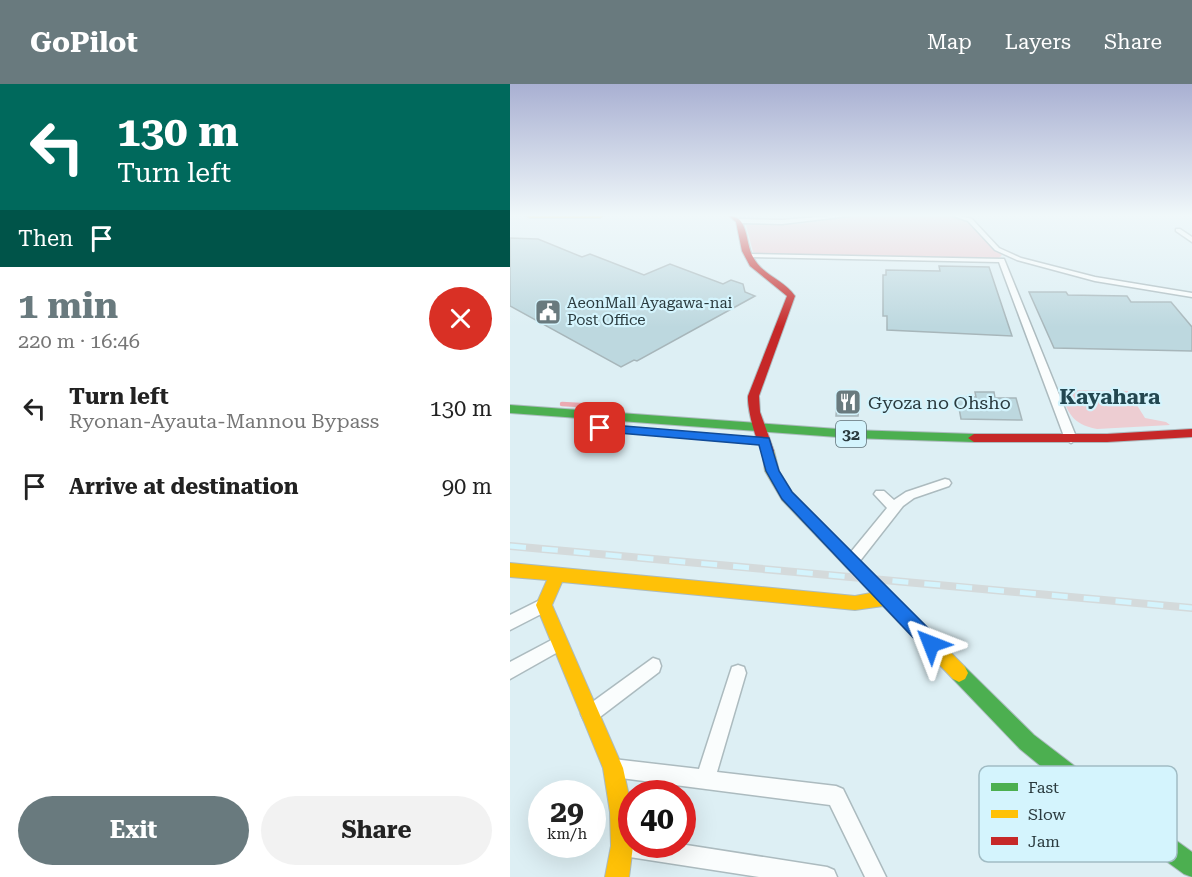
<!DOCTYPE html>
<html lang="en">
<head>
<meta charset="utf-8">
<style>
	:root { --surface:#fff; --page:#f2f2f2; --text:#222; --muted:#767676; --accent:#697a7e }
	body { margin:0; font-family:"Roboto Serif",serif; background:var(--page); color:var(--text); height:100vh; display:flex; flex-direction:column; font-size:22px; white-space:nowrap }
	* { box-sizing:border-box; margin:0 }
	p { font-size:20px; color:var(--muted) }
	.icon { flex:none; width:33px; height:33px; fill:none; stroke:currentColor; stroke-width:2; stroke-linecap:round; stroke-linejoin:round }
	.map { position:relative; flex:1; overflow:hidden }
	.side { display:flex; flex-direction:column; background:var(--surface); width:510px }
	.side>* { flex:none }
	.hud { background:#00695c; color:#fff; overflow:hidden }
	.speed { position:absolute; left:18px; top:696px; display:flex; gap:12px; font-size:30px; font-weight:700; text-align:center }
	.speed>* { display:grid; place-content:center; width:78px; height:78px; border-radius:50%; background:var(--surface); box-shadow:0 6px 24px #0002; line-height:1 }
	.speed small { font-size:15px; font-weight:400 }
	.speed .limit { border:9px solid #d22; background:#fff; color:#111 }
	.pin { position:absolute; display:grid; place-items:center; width:51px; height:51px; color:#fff; margin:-26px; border-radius:12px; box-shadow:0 3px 9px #0006 }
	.me { position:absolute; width:66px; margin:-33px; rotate:315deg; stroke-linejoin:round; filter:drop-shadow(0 0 4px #0008) }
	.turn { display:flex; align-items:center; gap:21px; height:126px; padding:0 18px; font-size:27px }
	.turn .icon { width:78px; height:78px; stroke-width:2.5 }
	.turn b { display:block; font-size:42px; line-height:51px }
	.then { display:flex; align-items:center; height:57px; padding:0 18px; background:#0003; gap:12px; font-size:22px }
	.round { display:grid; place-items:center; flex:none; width:63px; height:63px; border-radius:32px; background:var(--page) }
	.head { display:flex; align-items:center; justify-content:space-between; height:102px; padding:0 18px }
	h1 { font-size:36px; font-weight:700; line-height:45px; color:var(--accent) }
	.action { display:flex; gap:12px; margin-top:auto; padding:12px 18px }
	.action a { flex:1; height:69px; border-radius:36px; background:var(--accent); color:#fff; font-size:24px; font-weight:700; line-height:69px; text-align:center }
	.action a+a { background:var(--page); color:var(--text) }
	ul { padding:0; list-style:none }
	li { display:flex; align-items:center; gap:18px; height:78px; padding:0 18px }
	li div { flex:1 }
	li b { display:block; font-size:22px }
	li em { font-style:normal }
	header { display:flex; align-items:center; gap:36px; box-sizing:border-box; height:84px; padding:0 30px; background:var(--accent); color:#fff }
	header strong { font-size:28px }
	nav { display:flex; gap:33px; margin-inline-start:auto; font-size:21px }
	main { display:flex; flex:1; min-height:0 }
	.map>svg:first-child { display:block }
</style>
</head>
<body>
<header>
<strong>GoPilot</strong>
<nav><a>Map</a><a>Layers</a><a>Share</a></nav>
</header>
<main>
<section class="side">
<div class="hud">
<div class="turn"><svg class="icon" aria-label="left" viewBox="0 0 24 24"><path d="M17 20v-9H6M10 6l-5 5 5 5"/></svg><div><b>130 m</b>Turn left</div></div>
<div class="then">Then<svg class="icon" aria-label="arrive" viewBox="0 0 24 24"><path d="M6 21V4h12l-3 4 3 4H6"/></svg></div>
</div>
<div class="head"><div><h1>1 min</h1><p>220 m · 16:46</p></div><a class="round" style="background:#d93025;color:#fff"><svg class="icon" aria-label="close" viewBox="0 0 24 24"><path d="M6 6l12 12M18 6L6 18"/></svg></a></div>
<ul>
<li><svg class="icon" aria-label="left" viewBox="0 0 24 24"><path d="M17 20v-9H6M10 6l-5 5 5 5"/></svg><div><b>Turn left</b><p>Ryonan-Ayauta-Mannou Bypass</p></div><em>130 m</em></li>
<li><svg class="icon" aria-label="arrive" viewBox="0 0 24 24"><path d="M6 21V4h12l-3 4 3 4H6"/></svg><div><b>Arrive at destination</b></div><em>90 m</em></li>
</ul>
<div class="action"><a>Exit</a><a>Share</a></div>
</section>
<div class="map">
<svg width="682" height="793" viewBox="0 0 682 793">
	<rect width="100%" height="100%" fill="#ddeff4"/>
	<g fill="#edcdd2">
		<polygon points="345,132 439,132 461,139 492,171 489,174 477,174 246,169 243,168 236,141 288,140"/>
		<path d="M549,306L618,307L635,334L656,338L660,341L587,345C561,340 559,329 549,306Z"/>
	</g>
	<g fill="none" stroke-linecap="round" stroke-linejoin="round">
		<polyline stroke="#ecaab2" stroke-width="4.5" points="52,320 89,322"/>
	</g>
	<g fill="#bdd8df" stroke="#a7b6ba" stroke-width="1.5">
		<polygon points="0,154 28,155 72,173 80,170 134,191 160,180 213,200 221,196 233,200 235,208 245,212 127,277 124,276 111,283 0,222"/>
		<polygon points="429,182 479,183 502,252 377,246 377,232 373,232 373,191 376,191 376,186 430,187"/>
		<polygon points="519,208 556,208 558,211 617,212 621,218 661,218 682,243 682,267 544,264"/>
		<polygon points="328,307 346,308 346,312 350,312 348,332 326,332"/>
		<polygon points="465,308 484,308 485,314 506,314 512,336 451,335 447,313 466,313"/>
	</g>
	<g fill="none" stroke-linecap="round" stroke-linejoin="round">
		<defs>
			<g id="street">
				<polygon points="320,132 339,132 272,140 229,139 226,137 229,135 272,136"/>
				<polygon points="443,132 451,132 462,135 489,164 511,174 585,193 682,209 682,213 585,197 507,176 485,166 458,137"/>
				<polygon points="666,145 670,145 682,153 682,158 666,147"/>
				<polygon points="238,170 494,175 567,355 561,359 555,355 489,178 236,173 236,171"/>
				<polygon points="435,395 439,396 441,399 439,402 404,414 393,422 346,482 341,484 336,482 334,478 336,474 377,424 364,410 366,407 374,407 384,416 396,408"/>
				<polygon points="34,514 39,516 41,521 39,526 0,546 0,531"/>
				<polygon points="49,552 55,554 57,559 55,564 0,595 0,578"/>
				<polygon points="143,574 149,576 151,582 149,588 86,636 80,639 74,636 71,630 74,624"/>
				<polygon points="228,581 234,583 236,589 207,688 326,702 333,705 376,793 355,793 320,721 103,693 96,691 94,684 96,677 103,675 189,685 220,589 222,583"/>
				<polygon points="113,752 122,753 122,760 170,760 317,783 324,786 327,793 249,793 113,772 106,769 103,762 106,755"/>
			</g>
			<g id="fast">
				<polygon points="0,321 341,346 464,350 470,354 464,358 341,354 0,329"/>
				<polygon points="449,580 455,583 524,651 592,703 682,768 682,793 674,790 576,719 510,665 443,595 440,589 443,583"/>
			</g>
			<g id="slow">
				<polygon points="17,132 93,132 90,134 20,134"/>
				<polygon points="258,363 264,367 269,387 282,408 455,583 458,589 455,595 449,598 443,595 373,522 345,526 52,498 42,521 113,684 122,726 122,760 123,762 119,793 95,793 101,762 100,728 93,684 26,521 37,496 0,493 0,479 345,512 361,509 272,416 255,387 252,367"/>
			</g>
			<g id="jam">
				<path d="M219,132C239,132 235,159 243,173C252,191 274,196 285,212L249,312L250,328L264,367L258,371C247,368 237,324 238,312L277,212L240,182L232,167L226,138Z"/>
				<polygon points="682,345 682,353 597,358 464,358 458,354 464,350 597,350"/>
			</g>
		</defs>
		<use href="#street" stroke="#acbbbf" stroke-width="3"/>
		<use href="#fast" stroke="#acbbbf" stroke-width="2"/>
		<use href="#slow" stroke="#acbbbf" stroke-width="2"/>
		<use href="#jam" stroke="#acbbbf" stroke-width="2"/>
		<use href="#street" fill="#fafdfd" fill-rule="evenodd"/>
		<use href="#fast" fill="#4caf50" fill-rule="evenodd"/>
		<use href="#slow" fill="#ffc107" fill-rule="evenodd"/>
		<use href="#jam" fill="#c62828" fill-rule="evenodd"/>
		<defs>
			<polyline id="rail" points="0,462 682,524"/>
		</defs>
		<use href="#rail" stroke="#d4dadb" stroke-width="8"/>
		<use href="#rail" stroke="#d4f4fd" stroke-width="5" stroke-dasharray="16" stroke-linecap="butt"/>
	</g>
	<linearGradient id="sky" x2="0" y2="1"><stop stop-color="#a9b0d2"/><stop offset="0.54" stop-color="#f0f8fa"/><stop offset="1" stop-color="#f0f8fa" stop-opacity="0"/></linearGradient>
	<rect width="682" height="243" fill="url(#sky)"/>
	<polygon fill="#1a73e8" stroke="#114b97" stroke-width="1.5" points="90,340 259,354 269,387 282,408 428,554 430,560 428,566 421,568 415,566 272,415 256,387 249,361 85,347 83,344 85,342"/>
	<defs>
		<symbol id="civic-square" viewBox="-11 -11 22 22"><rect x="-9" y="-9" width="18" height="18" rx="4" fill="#697a7e" stroke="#d4f4fd"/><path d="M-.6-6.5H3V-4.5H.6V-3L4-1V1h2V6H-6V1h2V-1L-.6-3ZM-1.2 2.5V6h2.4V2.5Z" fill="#fff"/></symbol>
		<symbol id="restaurant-square" viewBox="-11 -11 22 22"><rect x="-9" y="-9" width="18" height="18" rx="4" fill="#697a7e" stroke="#d4f4fd"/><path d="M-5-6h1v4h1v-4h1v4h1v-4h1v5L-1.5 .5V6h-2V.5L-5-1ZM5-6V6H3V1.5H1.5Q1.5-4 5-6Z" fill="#fff"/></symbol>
	</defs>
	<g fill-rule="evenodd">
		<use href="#civic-square" x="23" y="213" width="30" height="30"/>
		<use href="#restaurant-square" x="323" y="303" width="30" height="30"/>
	</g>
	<g text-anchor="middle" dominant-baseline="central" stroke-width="4.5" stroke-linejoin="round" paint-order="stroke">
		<g font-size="15" fill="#2b3b3f" stroke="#d4f4fd" text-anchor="start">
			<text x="57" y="219">AeonMall Ayagawa-nai<tspan x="57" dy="17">Post Office</tspan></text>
		</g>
		<rect fill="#d4f4fd" stroke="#5e7278" stroke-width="1.5" x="326" y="337" width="30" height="26" rx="4.5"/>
		<g font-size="16" font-weight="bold" fill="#2b3b3f">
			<text x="341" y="350">32</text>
		</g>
		<g font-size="18" fill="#2b3b3f" stroke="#d4f4fd" text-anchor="start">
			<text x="358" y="318">Gyoza no Ohsho</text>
		</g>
		<g font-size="21" font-weight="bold" fill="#234750" stroke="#d4f4fd">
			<text x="600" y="313">Kayahara</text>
		</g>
	</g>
	<rect x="469" y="682" width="198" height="96" rx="9" fill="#d4f4fd" stroke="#a1bcc4" stroke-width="1.5"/>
	<rect x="481" y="699" width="27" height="8" fill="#4caf50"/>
	<rect x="481" y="726" width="27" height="8" fill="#ffc107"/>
	<rect x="481" y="753" width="27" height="8" fill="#c62828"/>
	<g font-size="16" fill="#2b3b3f">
		<text x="518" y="709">Fast</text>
		<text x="518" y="736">Slow</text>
		<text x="518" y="763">Jam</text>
	</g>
</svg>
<div class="speed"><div>29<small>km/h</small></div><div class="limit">40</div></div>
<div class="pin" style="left:90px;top:344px;background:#d93025"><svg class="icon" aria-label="arrive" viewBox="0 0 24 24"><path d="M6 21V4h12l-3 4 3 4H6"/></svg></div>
<svg class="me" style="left:421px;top:560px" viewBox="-20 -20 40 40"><path d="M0-17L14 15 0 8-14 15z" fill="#1a73e8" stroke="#fff" stroke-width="4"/></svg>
</div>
</main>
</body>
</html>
